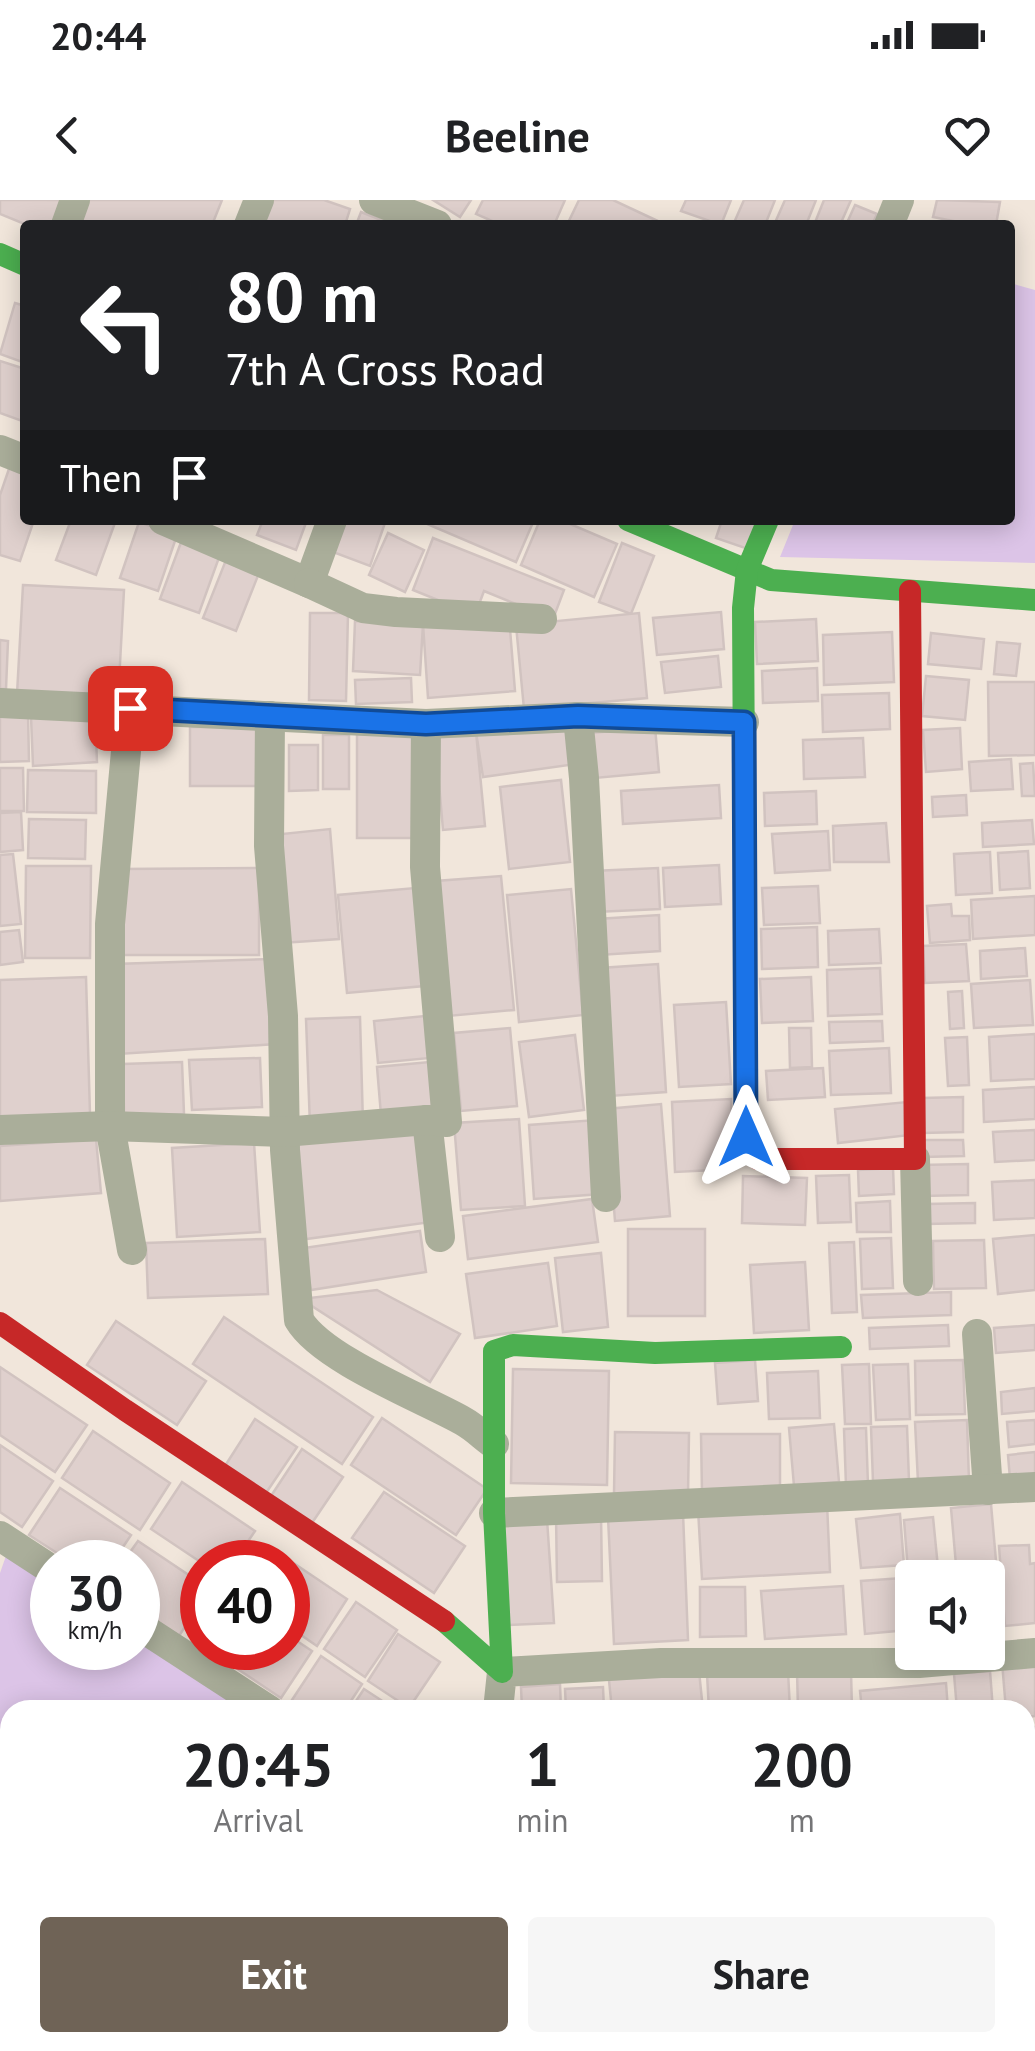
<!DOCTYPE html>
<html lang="en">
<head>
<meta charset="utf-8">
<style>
	:root { --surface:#fff; --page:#f6f6f6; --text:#202124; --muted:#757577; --accent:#6f6356 }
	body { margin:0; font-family:"PT Sans",sans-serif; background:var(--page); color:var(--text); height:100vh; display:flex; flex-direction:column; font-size:38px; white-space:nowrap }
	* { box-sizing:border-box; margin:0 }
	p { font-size:32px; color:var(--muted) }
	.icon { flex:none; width:55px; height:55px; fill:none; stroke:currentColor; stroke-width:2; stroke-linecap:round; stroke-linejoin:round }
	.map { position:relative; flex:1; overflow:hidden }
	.drawer { position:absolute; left:0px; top:1500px; width:1035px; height:352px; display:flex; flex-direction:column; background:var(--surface); border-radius:30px 30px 0 0; box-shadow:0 5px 25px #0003 }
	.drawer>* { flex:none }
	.banner { position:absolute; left:20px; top:20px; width:995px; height:305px; border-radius:10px; box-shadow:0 5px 25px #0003; background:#202124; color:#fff; overflow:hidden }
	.buttons { position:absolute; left:895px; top:1360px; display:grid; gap:20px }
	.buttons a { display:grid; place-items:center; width:110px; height:110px; border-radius:10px; background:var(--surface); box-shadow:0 5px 25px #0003; font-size:50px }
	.speed { position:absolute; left:30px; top:1340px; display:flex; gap:20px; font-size:50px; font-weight:700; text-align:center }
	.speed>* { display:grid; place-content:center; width:130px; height:130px; border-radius:50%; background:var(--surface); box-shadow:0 5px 25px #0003; line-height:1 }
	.speed small { font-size:25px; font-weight:400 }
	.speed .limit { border:15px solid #d22; background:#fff; color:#111 }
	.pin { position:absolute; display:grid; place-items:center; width:85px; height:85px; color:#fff; margin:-42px; border-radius:20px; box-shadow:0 5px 15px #0006 }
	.me { position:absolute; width:110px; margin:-55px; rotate:0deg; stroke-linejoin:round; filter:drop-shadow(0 0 8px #0008) }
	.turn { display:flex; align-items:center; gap:35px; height:210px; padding:0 40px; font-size:45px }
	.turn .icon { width:130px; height:130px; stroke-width:2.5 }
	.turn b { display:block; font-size:70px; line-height:85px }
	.then { display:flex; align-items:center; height:95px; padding:0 40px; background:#0003; gap:20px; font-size:38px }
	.eta { display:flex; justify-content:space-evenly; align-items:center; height:170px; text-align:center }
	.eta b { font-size:60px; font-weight:800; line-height:70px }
	.cta { display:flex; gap:20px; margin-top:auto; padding:20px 40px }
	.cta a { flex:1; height:115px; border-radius:10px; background:var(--accent); color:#fff; font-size:40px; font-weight:800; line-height:115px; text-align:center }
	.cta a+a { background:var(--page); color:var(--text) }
	.status { display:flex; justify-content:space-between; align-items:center; height:70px; padding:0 50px; background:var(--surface); direction:ltr }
	.status svg { height:28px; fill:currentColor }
	header { display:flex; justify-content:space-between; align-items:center; height:130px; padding:0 40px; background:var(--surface); font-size:45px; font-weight:800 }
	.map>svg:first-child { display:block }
</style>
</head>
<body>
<div class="status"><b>20:44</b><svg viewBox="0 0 49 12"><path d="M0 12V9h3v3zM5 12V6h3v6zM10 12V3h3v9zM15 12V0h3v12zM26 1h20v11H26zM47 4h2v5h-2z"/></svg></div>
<header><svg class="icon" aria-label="back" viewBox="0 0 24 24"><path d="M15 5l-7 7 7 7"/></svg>Beeline<svg class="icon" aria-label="heart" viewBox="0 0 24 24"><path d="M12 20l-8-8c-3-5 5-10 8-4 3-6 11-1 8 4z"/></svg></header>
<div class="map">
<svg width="1035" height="1851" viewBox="0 0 1035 1851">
	<rect width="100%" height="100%" fill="#f1e6db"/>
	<g fill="#dcc4e7">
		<polygon points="1010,83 1035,90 1035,363 780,357 795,320 1010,320"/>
		<polygon points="7,1353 52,1383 52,1448 138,1448 138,1438 248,1510 10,1510 10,1555 0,1552 0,1373"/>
	</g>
	<g fill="#dfd0cd" stroke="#d1c3c0" stroke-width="2.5">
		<polygon points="0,0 64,0 55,25 27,25 0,14"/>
		<polygon points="83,0 222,0 212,25 74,25"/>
		<polygon points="266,0 324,0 350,9 345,25 257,25"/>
		<polygon points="433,0 471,0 460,17"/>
		<polygon points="483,0 565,0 554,25 501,25 476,14"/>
		<polygon points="579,0 613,0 662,23 567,25"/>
		<polygon points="686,0 731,0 721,25 681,11"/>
		<polygon points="744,0 775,0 765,25 733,25"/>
		<polygon points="785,0 816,0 806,25 774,25"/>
		<polygon points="824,0 851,0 840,25 814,25"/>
		<polygon points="937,0 1000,2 996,25 973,25 933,17"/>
		<polygon points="855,5 877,14 872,25 846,25"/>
		<polygon points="361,12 394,25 356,25"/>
		<polygon points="15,103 25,106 25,163 0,154"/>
		<polygon points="0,161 25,169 25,222 0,213"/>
		<polygon points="12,260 25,264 25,320 34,320 20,361 0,355 0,295"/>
		<polygon points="71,320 116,320 96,375 56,360"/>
		<polygon points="263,320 307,320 296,350 257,335"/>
		<polygon points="335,320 386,320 370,366 325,349"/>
		<polygon points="418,320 534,320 516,362"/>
		<polygon points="540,320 561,320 617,344 594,397 521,365"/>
		<polygon points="722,320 757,320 748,349 716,338"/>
		<polygon points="139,322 177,335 158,391 120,378"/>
		<polygon points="388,333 424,350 405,392 369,375"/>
		<polygon points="183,337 221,352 199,413 160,399"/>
		<polygon points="433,338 564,390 553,419 484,391 475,415 413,390"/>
		<polygon points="622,343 654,356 631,414 599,402"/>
		<polygon points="226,360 259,373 236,431 203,418"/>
		<polygon points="23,385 124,390 118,500 17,494"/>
		<polygon points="721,412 724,449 657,455 653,418"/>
		<polygon points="310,413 348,413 346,501 309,500"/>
		<polygon points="639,413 647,498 524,509 516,425"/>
		<polygon points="816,419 818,461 757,464 755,422"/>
		<polygon points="355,421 423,424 420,475 353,471"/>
		<polygon points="423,424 510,429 515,491 428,498"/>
		<polygon points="892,432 894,482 824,485 823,435"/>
		<polygon points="931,433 984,439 981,469 928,464"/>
		<polygon points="0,440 8,441 6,489 0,489"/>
		<polygon points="997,442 1020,444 1016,476 994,474"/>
		<polygon points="718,456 721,487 665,493 661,462"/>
		<polygon points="817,468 818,501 763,503 762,471"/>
		<polygon points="926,476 969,480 965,520 922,516"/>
		<polygon points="411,478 412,502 356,504 355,480"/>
		<polygon points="988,482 1035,482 1035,555 989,556"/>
		<polygon points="889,493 890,529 823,532 822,495"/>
		<polygon points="28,513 29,561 0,562 0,514"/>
		<polygon points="95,514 97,562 33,566 31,517"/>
		<polygon points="569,520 576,564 483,577 476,532"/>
		<rect x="190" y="527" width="72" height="59"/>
		<polygon points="655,527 659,572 595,578 591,533"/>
		<polygon points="960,528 962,569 926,572 923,530"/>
		<polygon points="476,532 485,626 443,630 435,536"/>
		<polygon points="357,534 419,534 420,638 357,638"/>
		<rect x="323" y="535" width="26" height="54"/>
		<polygon points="863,538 865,577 804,579 803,540"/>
		<polygon points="289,545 318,545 318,590 289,591"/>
		<polygon points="1011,559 1013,589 971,591 969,562"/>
		<polygon points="1033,563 1035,596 1022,596 1020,564"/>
		<polygon points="0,568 23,568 24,611 0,611"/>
		<polygon points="28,570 96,571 96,613 27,612"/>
		<polygon points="561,580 570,662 509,669 500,587"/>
		<polygon points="719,585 721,618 623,624 621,591"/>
		<polygon points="816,591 817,624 765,626 764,593"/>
		<polygon points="966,595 967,615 933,617 932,597"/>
		<polygon points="21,612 23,650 0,652 0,613"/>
		<polygon points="29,619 86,620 85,659 28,658"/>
		<polygon points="1032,620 1034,644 983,647 982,623"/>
		<polygon points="886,623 889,662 834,662 833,626"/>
		<polygon points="330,629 339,739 282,743 272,635"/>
		<polygon points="828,631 830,670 775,673 772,634"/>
		<polygon points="1028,651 1030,688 1000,690 998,653"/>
		<polygon points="990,652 992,693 956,695 954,654"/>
		<polygon points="13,654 21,724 0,726 0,655"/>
		<polygon points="719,665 721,704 665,707 663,668"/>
		<polygon points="26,666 91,666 90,758 25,758"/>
		<polygon points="259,668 259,755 121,755 121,669"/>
		<polygon points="658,668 660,709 595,712 593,671"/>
		<polygon points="501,676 514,810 448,816 436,681"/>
		<polygon points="818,686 820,723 764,725 762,688"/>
		<polygon points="415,688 424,786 347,793 338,695"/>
		<polygon points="571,689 583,815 519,822 507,695"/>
		<polygon points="1035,696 1035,735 973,739 971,700"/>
		<polygon points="951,704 952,716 969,716 970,740 930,743 927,706"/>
		<polygon points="659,715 660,751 599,755 597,719"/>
		<polygon points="817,727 818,767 762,769 761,729"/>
		<polygon points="879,729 881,763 829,765 828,731"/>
		<polygon points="19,730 23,762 0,765 0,732"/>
		<polygon points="966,744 969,781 925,783 923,746"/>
		<polygon points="1025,748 1027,776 981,779 980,751"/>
		<polygon points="271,759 276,844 118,854 114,764"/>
		<polygon points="658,764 666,892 609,896 600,768"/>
		<polygon points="880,768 882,814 828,816 827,770"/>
		<polygon points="86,777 90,914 0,917 0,780"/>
		<polygon points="811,777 813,821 762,823 760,779"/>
		<polygon points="1030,780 1033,825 974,828 971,784"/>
		<polygon points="962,791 964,828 950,829 948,792"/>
		<polygon points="726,802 731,884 679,887 674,805"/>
		<polygon points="435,815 440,857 378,863 374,821"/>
		<polygon points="360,817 363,924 310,926 306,819"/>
		<polygon points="882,821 883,841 830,843 829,822"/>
		<polygon points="510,828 517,906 461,911 454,833"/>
		<polygon points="789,828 811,828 812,867 790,868"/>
		<polygon points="1035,834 1035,879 991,881 989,837"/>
		<polygon points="575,835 584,910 529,917 519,842"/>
		<polygon points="967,837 969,885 948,886 945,838"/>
		<polygon points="889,848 891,893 831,895 829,851"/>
		<polygon points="260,858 262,907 192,910 189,860"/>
		<polygon points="440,861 444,909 381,915 377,867"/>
		<polygon points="182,862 184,914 124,915 123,864"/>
		<polygon points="823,868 825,897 768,900 766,871"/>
		<polygon points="1035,887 1035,919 984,922 983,890"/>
		<polygon points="963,897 963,932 923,933 922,898"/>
		<polygon points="731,899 734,969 675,972 672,902"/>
		<polygon points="907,902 910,935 838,943 835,909"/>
		<polygon points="661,904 670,1016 615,1021 606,909"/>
		<polygon points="519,919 525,1006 461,1010 454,923"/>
		<polygon points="596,920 601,994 534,999 529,925"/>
		<polygon points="418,926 431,1022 299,1040 292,944"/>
		<polygon points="1035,930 1035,960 995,962 993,932"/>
		<polygon points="96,939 101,993 0,1001 0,946"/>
		<polygon points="923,940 963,940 964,956 923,957"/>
		<polygon points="254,943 260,1032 177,1037 172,948"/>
		<polygon points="968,964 968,995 922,996 921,965"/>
		<polygon points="893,968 894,994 859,996 858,970"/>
		<polygon points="849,975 851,1022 818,1023 816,976"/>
		<polygon points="743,976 807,978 805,1025 742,1023"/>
		<polygon points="1035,980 1035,1018 994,1020 992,982"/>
		<polygon points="592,999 598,1042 468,1059 463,1016"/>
		<polygon points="890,1001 891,1032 857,1032 856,1003"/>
		<polygon points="975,1003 975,1023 926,1024 926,1004"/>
		<rect x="628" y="1029" width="77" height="87"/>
		<polygon points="420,1031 426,1072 311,1090 304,1048"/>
		<polygon points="1035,1035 1035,1090 998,1094 993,1039"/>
		<polygon points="891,1038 893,1088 862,1089 860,1039"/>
		<polygon points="265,1039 268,1094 148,1098 146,1043"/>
		<polygon points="984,1040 986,1088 934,1089 933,1041"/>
		<polygon points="854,1042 857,1112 832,1113 829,1043"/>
		<polygon points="601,1053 608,1127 563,1132 555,1058"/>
		<polygon points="805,1062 809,1130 754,1133 750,1065"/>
		<polygon points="548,1063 557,1126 475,1138 466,1074"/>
		<polygon points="377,1090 460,1134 430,1182 301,1099"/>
		<polygon points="951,1092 951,1115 863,1118 861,1095"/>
		<polygon points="224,1117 373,1217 342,1264 193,1164"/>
		<polygon points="116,1121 206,1181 177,1225 87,1165"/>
		<polygon points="948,1125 949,1146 870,1149 869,1128"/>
		<polygon points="1035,1125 1035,1150 996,1153 994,1128"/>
		<polygon points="755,1160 758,1201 718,1204 715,1163"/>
		<polygon points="963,1160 965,1214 916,1215 915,1161"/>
		<polygon points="869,1164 871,1224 845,1224 842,1165"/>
		<polygon points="908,1164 910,1219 876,1220 873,1165"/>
		<polygon points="0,1167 87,1225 55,1272 0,1235"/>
		<polygon points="513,1169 609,1171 607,1285 511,1283"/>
		<polygon points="818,1171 820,1218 769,1219 767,1173"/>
		<polygon points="1035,1188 1035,1211 1002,1214 1001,1192"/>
		<polygon points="382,1218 487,1289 456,1335 351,1265"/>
		<polygon points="255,1219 297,1247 266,1293 225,1266"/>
		<polygon points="967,1220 969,1281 918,1282 915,1222"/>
		<polygon points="1035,1220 1035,1244 1009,1247 1007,1222"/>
		<polygon points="834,1224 839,1282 794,1286 789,1228"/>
		<polygon points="907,1226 909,1281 873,1282 871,1227"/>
		<polygon points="866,1228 868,1285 846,1286 844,1229"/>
		<polygon points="93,1231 170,1283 140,1330 62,1278"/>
		<polygon points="615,1232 689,1233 688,1296 614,1294"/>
		<polygon points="701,1234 780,1234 780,1293 702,1293"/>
		<polygon points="0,1245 53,1281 22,1327 0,1312"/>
		<polygon points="302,1249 343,1277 312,1323 271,1296"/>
		<polygon points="1035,1252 1035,1277 1010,1279 1008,1255"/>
		<polygon points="182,1282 255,1331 234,1362 202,1363 151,1329"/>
		<polygon points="60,1288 131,1335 113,1362 71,1362 29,1335"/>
		<polygon points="384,1292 465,1346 434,1393 352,1338"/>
		<polygon points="827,1303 830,1372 702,1379 698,1309"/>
		<polygon points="991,1304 996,1361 956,1365 951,1308"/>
		<polygon points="683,1313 688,1440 614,1444 608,1317"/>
		<polygon points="601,1314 602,1381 557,1382 556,1315"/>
		<polygon points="900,1314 904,1365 861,1368 856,1319"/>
		<polygon points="933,1317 938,1368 908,1371 904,1320"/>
		<polygon points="547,1319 554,1423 509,1425 503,1322"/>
		<polygon points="138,1341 202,1384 202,1400 179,1436 138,1408 138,1362 123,1362"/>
		<polygon points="1029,1345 1030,1364 1035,1363 1035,1423 1005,1426 999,1346"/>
		<polygon points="280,1354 347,1399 317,1446 288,1426 288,1362 274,1362"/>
		<polygon points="996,1371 1001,1410 988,1412 988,1378 961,1378 961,1375"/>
		<polygon points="902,1378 907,1430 865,1434 861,1381"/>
		<polygon points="843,1386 846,1434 765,1439 761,1391"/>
		<polygon points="700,1387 745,1387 746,1436 700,1437"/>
		<polygon points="356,1402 397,1430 365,1477 324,1449"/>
		<polygon points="398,1434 440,1462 409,1508 368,1481"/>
		<polygon points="288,1435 312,1451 281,1498 221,1458 228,1448 288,1448"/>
		<polygon points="321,1456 362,1484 345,1510 300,1510 290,1503"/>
		<polygon points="1035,1459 1035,1516 1025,1517 1025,1510 1006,1510 1002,1462"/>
		<polygon points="699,1471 703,1510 612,1510 609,1480"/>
		<polygon points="788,1471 790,1510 709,1510 707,1474"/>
		<polygon points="797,1471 851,1471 852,1510 798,1510"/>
		<polygon points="990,1471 993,1510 957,1510 954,1474"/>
		<polygon points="946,1483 948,1510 862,1510 860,1491"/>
		<polygon points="560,1484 561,1510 522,1510 521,1487"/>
		<polygon points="603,1487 604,1510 566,1510 565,1489"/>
		<polygon points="364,1489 396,1510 350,1510"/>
		<polygon points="1035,1527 1035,1578 1025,1579 1025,1528"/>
		<polygon points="0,1583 10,1586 10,1677 0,1674"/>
		<polygon points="1035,1623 1035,1708 1025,1709 1025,1624"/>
		<polygon points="0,1678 10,1681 10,1726 0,1723"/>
		<polygon points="1035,1726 1035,1772 1025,1772 1025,1727"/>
		<polygon points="0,1730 10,1733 10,1771 0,1768"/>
		<polygon points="0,1774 10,1777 10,1820 0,1817"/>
		<polygon points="1035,1825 1035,1851 1021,1851 1020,1842 1025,1842 1025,1826"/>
		<polygon points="115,1842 172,1842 170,1851 143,1851"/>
		<polygon points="330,1842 340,1842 384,1851 329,1851"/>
		<polygon points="567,1842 595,1842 623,1851 564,1851"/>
		<polygon points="685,1842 744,1842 744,1848 751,1848 751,1842 824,1842 830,1851 685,1851"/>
		<polygon points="924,1842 979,1842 980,1851 925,1851"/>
	</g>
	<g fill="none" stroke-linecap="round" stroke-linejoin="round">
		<g stroke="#aaae9a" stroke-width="30">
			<polyline points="374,0 437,25"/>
			<polyline points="66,25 75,0"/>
			<polyline points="249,25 259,0"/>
			<polyline points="889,25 899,0"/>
			<polyline points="0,250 25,260"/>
			<polyline points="163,320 309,383 332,320"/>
			<polyline points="309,383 363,408 396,412 542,419"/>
			<polyline points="0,503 426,524 578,517 744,522"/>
			<polyline points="130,508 110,724 110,926 132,1050"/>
			<path d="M270,516L269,646L283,816L285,950L299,1120C322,1159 422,1198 463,1221C474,1227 484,1237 494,1244"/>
			<polyline points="578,517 584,578 606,997"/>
			<polyline points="427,920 440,1037"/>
			<polyline points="0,930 110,926 284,932 427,920 447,922 425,667 426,524"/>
			<polyline points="915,959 918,1081"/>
			<polyline points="977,1134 988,1290"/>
			<polyline points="494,1313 1035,1287"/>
			<polyline points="0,1336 52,1370"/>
			<polyline points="138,1425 269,1510"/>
			<polyline points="498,1510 502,1472 661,1463 919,1463 1035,1453"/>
			<polyline points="1025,1615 1035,1614"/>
			<polyline points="1025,1719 1035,1718"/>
			<polyline points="903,1842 904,1851"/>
			<polyline points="998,1842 999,1851"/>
			<polyline points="94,1851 97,1842"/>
			<polyline points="257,1851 259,1842"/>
			<polyline points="416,1851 418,1842"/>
			<polyline points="548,1851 550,1842"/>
			<polyline points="668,1851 671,1842"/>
		</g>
		<g stroke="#4caf50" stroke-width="22">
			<polyline points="0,54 25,65"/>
			<polyline points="628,320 771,380 1035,400"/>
			<polyline points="752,948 746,937 743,408 747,370 768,320"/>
			<polyline points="444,1421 502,1472 494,1313 494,1151 513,1145 655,1153 841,1147"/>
		</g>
		<g stroke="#c62828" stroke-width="22">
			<polyline points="752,948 758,959 915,959 910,391"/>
			<polyline points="0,1123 125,1210 444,1421"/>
		</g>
	</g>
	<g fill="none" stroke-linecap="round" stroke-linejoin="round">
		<defs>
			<polyline id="route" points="130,508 426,524 578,516 744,522 746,937"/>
		</defs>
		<use href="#route" stroke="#114b97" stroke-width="25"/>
		<use href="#route" stroke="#1a73e8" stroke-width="18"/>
	</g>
</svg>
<div class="buttons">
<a><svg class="icon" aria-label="sound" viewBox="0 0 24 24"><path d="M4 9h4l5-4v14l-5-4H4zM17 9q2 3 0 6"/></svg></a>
</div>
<div class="speed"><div>30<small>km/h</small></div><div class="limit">40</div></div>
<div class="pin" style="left:130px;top:508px;background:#d93025"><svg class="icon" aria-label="arrive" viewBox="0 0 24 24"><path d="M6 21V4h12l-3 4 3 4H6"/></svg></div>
<svg class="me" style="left:746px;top:937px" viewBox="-20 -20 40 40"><path d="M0-17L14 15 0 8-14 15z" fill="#1a73e8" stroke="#fff" stroke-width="4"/></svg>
<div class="banner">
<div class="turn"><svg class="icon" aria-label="left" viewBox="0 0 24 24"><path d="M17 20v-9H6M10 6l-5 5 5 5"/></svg><div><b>80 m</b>7th A Cross Road</div></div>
<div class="then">Then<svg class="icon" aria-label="arrive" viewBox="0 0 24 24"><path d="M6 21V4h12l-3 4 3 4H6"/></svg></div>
</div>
<section class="drawer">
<div class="eta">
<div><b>20:45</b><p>Arrival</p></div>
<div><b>1</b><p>min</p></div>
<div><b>200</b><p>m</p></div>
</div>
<div class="cta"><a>Exit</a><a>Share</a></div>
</section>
</div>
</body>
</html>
